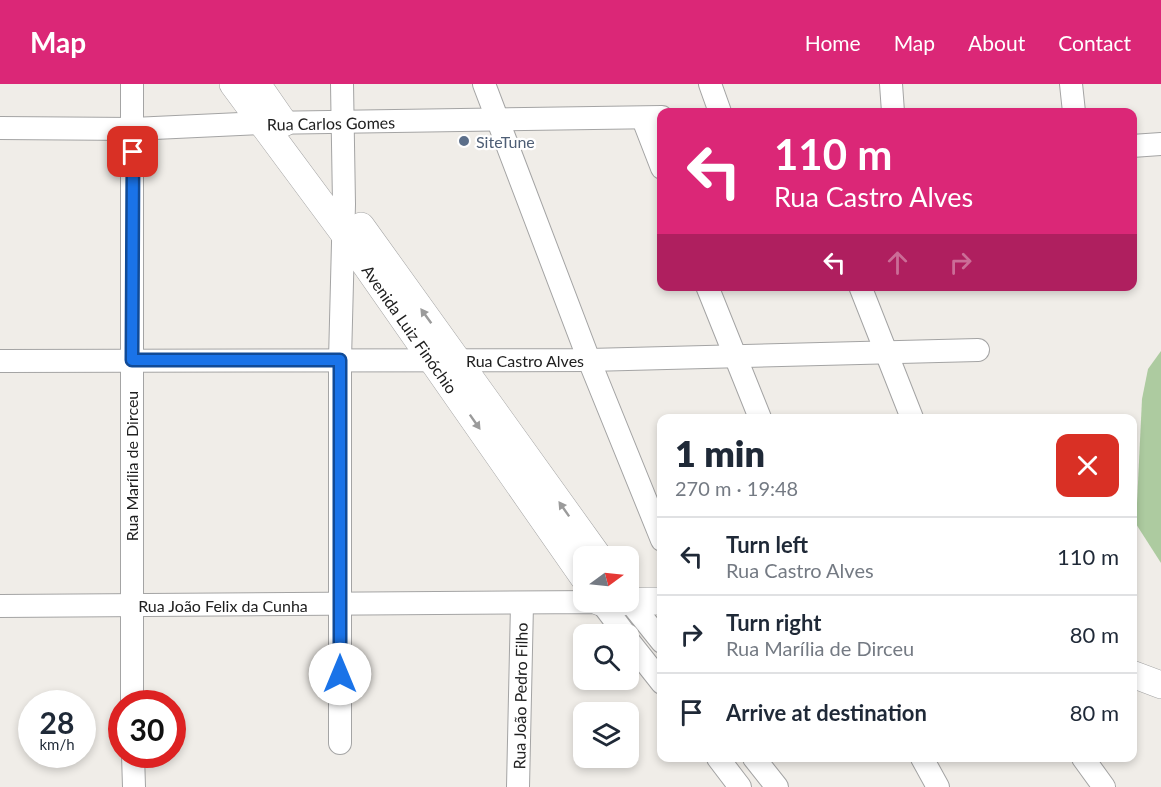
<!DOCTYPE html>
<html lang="en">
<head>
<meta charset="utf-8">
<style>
	:root { --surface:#fff; --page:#f6f6f7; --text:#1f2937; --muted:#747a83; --line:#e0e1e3; --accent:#db2777 }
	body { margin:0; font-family:Lato,sans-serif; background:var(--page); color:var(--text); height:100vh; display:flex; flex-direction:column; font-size:22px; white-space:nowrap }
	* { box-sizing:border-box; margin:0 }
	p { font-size:20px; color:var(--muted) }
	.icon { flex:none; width:33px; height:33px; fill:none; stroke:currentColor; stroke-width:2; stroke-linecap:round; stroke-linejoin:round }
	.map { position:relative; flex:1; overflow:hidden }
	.side { position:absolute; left:657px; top:330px; width:480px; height:348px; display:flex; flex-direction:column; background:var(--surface); border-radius:12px; box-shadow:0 3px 9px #0003 }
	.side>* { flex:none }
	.hud { position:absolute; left:657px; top:24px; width:480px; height:183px; border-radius:12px; box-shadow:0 3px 9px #0003; background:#db2777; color:#fff; overflow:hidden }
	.needle { width:39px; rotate:75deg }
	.controls { position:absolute; left:573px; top:462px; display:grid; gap:12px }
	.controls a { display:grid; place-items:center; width:66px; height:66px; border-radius:12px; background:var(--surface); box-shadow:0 3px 9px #0003; font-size:30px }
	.speed { position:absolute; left:18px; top:606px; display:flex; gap:12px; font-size:30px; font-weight:700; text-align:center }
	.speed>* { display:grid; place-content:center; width:78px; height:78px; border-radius:50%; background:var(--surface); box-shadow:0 3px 9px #0003; line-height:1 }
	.speed small { font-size:15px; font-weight:400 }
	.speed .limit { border:9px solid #d22; background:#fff; color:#111 }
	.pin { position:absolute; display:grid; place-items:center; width:51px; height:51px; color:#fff; margin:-26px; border-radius:12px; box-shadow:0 3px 9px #0006 }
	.me { position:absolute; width:66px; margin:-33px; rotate:0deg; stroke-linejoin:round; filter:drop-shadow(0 0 4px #0008) }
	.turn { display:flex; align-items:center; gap:21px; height:126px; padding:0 18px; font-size:27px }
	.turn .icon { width:78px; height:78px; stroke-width:2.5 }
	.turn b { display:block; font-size:42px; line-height:51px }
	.lanes { display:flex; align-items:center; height:57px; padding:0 18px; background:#0003; justify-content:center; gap:30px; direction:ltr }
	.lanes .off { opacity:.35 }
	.round { display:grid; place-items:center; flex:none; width:63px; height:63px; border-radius:12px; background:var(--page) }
	.overview { display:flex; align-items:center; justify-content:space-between; height:102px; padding:0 18px }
	h1 { font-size:36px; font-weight:800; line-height:45px }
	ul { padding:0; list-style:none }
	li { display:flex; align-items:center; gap:18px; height:78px; padding:0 18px; border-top:2px solid var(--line) }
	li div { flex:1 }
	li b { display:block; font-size:22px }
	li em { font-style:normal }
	header { display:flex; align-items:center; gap:36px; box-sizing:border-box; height:84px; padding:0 30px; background:var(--accent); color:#fff }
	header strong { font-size:28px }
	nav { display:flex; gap:33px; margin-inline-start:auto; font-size:21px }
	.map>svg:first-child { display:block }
</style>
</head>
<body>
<header>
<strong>Map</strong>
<nav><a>Home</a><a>Map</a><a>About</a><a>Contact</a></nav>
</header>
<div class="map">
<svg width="1161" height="703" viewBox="0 0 1161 703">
	<rect width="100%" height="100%" fill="#f0ede8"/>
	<polygon fill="#adcba0" points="1161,267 1161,479 1136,440 1142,315 1148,285"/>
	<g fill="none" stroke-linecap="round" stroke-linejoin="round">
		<defs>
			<g id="minor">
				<polyline points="484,0 589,276 662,456"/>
				<polyline points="710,0 720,28"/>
				<polyline points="891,0 893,28"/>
				<polyline points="1071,0 1074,28"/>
				<polyline points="643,35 662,84"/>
				<polyline points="0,44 133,45 263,39 662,33"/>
				<polyline points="1132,62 1161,60"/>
				<polyline points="707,202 760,334"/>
				<polyline points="860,202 912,334"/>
				<polyline points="0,277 589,276 978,266"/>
				<polyline points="630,518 662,558"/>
				<polyline points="0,522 601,518 625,550"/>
				<polyline points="628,556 662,599"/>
				<polyline points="132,620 132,0"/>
				<polyline points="340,659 340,276 344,120 342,0"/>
				<polyline points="133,670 134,703"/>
				<polyline points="718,674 740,703"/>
				<polyline points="754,674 777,703"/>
				<polyline points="922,674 938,703"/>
				<polyline points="1083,674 1104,703"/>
				<polyline points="518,703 522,520"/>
			</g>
			<g id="tertiary">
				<polyline points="233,0 342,147 584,494"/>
				<polyline points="257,0 284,39"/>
				<polyline points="361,142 598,472"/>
				<polyline points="600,518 662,517"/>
				<polyline points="1132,590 1161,601"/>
			</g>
		</defs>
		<use href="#minor" stroke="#a4a4a4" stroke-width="24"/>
		<use href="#tertiary" stroke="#a4a4a4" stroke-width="28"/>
		<use href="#minor" stroke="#fff" stroke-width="22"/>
		<use href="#tertiary" stroke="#fff" stroke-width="27"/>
	</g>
	<defs><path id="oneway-solid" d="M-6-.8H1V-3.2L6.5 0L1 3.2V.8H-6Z" transform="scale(1.5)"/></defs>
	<g fill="#9b9b9b">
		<use href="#oneway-solid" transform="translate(426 232) rotate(-126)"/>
		<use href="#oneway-solid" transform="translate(475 338) rotate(55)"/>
		<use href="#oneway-solid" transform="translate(564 425) rotate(-125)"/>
	</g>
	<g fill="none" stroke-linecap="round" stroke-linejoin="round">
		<defs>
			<polyline id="route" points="133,68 132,276 340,276 340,590"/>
		</defs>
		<use href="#route" stroke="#114b97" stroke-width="15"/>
		<use href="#route" stroke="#1a73e8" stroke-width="10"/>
	</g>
	<circle fill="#5c6f8a" stroke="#fff" stroke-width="2" cx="464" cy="57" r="6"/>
	<g text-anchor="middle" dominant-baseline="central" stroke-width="4.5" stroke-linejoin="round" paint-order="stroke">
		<g font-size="16" fill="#202020" stroke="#fff">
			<text transform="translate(331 39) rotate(-1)">Rua Carlos Gomes</text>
			<text transform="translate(410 245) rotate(55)">Avenida Luiz Finóchio</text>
			<text x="525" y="276">Rua Castro Alves</text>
			<text transform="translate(131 382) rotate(-90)">Rua Marília de Dirceu</text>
			<text x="223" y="521">Rua João Felix da Cunha</text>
			<text transform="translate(520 612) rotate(-89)">Rua João Pedro Filho</text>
		</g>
		<g font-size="16" fill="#4e5e75" stroke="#fff" text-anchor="start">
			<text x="476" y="57">SiteTune</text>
		</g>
	</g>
</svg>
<div class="controls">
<a><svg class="needle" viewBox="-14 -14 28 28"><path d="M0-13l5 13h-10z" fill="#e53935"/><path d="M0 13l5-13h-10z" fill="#747a83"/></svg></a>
<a><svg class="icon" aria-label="search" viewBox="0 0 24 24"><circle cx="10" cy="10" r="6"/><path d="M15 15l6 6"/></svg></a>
<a><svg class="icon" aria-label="layers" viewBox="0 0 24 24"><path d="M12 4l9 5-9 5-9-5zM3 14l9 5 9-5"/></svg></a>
</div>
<div class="speed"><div>28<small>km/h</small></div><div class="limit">30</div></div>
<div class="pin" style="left:133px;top:68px;background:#d93025"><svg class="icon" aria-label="arrive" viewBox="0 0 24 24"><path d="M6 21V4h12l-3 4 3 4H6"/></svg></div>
<svg class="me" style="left:340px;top:590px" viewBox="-20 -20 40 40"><circle r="19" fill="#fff"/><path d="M0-13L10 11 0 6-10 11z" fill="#1a73e8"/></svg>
<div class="hud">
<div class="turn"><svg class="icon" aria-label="left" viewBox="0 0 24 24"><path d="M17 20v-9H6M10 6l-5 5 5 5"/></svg><div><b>110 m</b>Rua Castro Alves</div></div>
<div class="lanes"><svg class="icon" aria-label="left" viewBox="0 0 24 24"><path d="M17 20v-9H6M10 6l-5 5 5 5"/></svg><svg class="icon off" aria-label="ahead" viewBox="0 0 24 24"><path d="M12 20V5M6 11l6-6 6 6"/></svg><svg class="icon off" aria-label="right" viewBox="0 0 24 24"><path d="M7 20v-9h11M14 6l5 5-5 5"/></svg></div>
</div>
<section class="side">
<div class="overview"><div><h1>1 min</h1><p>270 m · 19:48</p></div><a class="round" style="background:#d93025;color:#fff"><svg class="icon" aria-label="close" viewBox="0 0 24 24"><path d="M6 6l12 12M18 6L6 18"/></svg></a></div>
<ul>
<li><svg class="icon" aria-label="left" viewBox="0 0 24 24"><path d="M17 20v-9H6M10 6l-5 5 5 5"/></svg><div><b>Turn left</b><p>Rua Castro Alves</p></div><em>110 m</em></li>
<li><svg class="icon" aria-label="right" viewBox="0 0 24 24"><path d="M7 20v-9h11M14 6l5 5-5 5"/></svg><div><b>Turn right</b><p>Rua Marília de Dirceu</p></div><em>80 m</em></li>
<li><svg class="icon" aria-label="arrive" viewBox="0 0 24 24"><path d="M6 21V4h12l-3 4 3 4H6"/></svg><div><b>Arrive at destination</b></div><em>80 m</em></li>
</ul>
</section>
</div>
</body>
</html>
